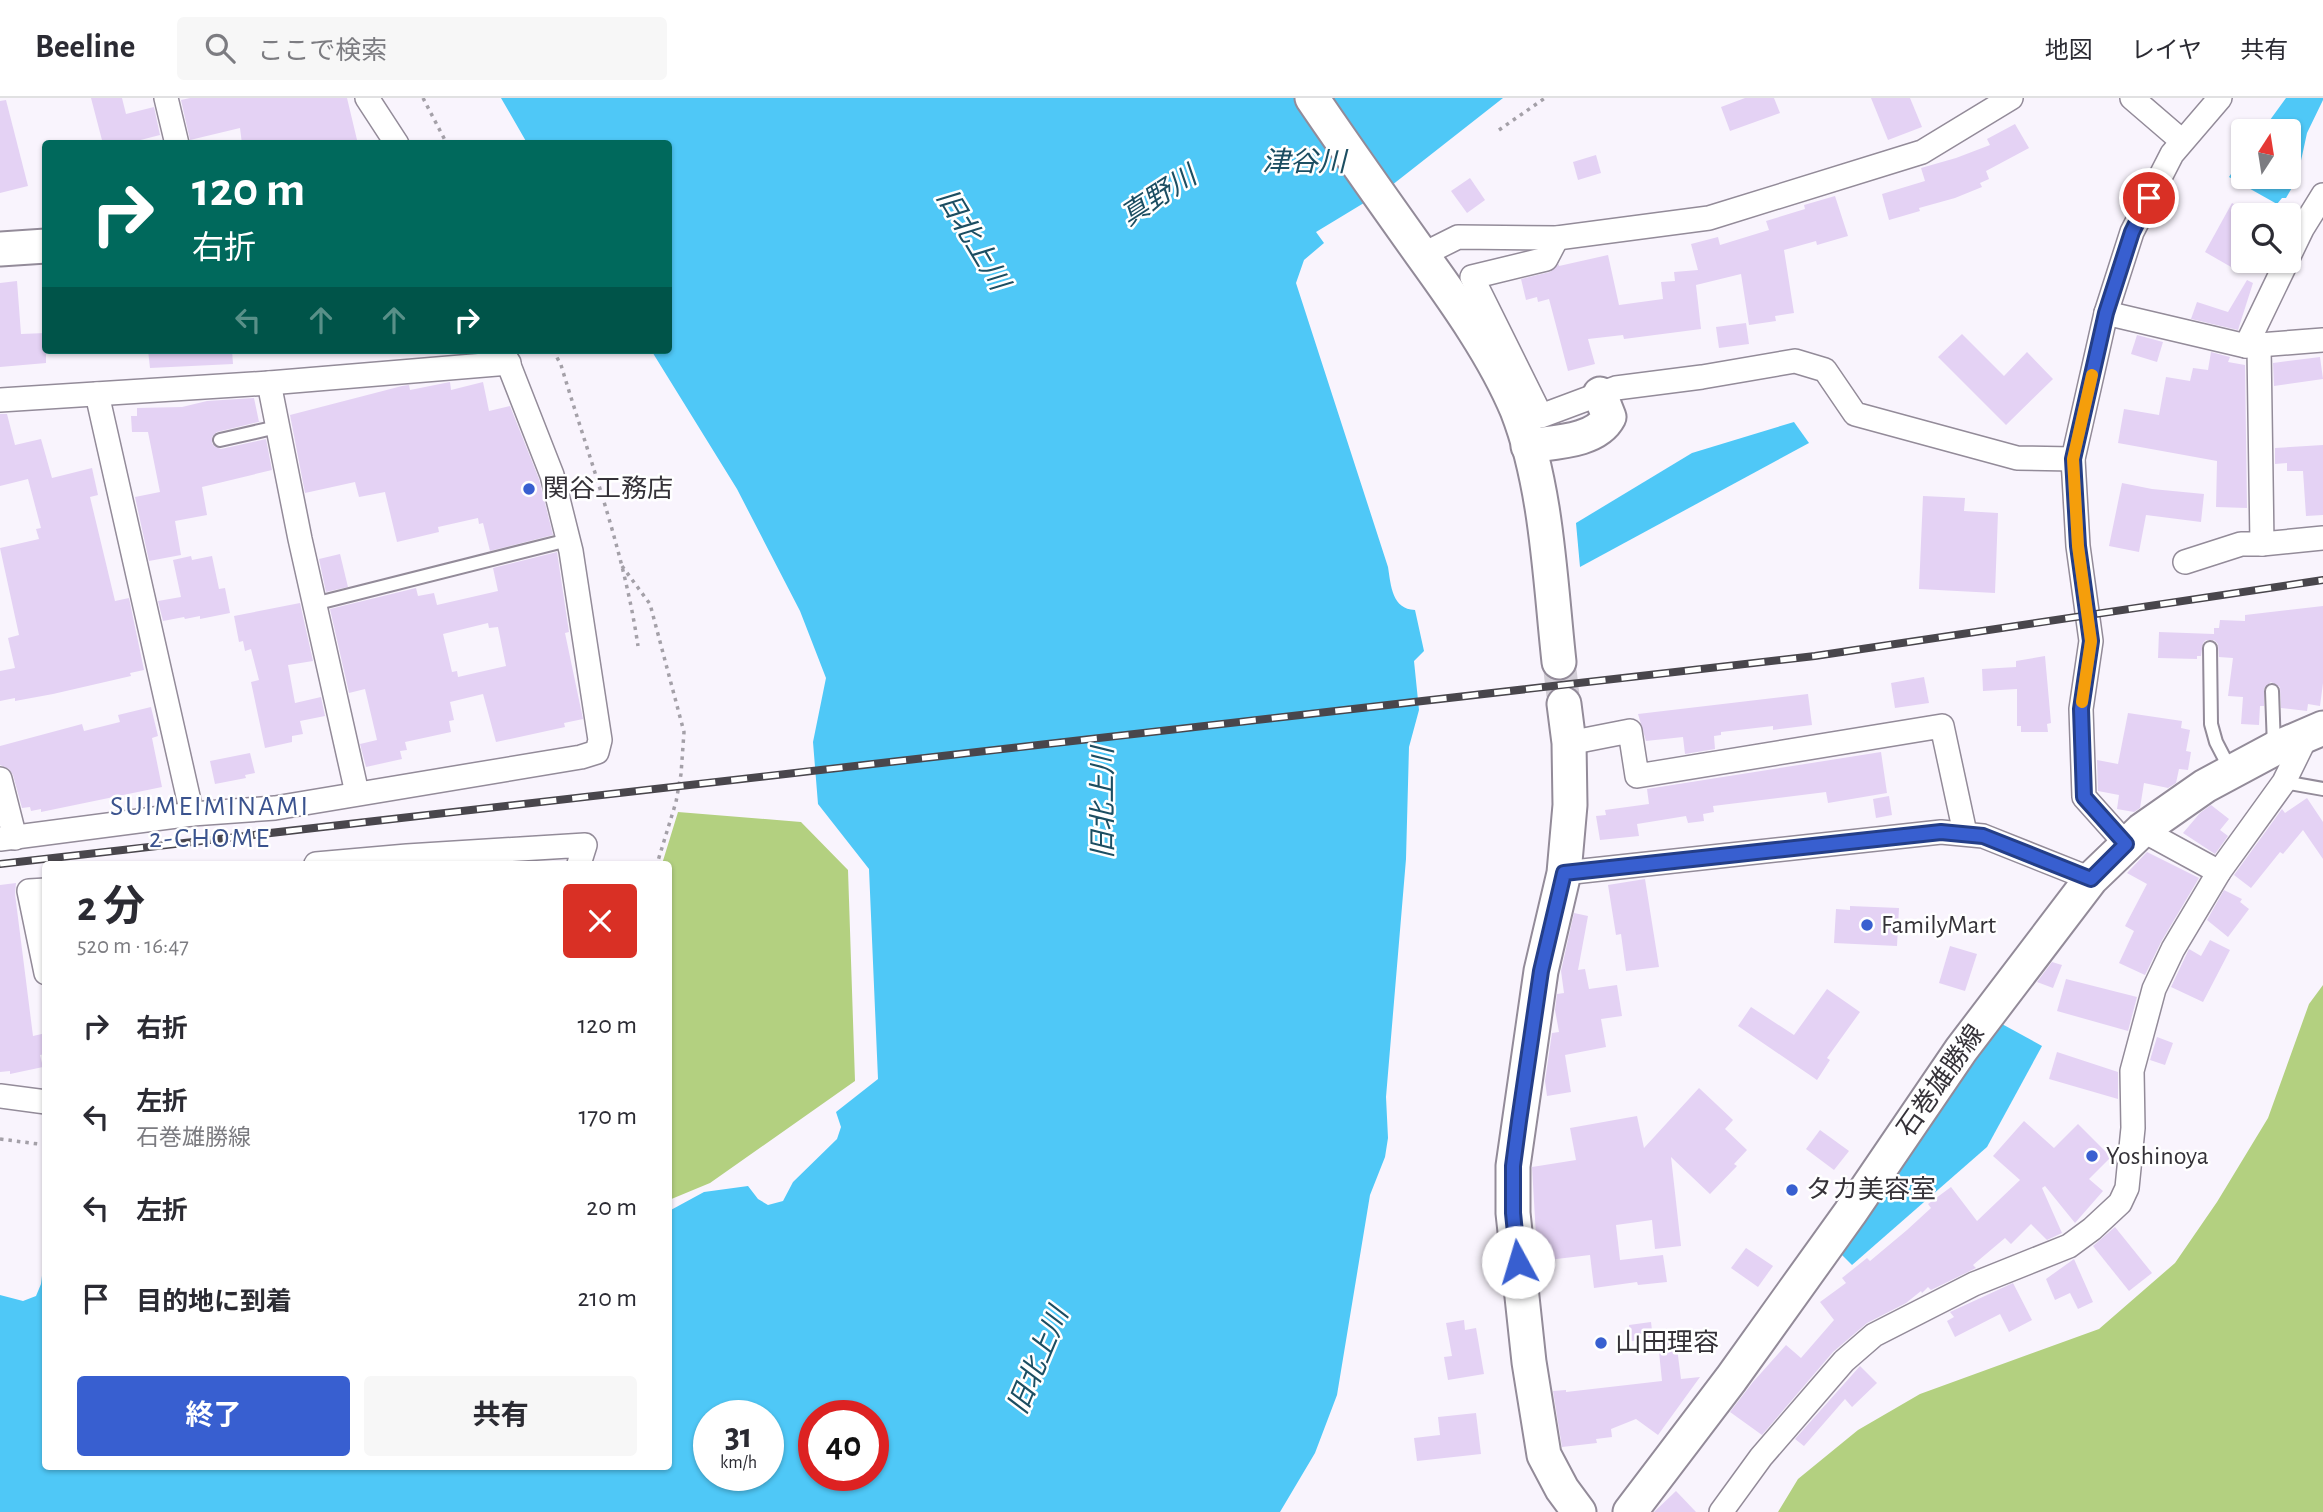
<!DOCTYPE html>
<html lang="ja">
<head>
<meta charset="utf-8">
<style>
	:root { --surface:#fff; --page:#f7f7f7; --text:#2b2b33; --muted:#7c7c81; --line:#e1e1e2; --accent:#385fd0 }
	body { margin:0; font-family:"Alegreya Sans","Noto Sans JP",sans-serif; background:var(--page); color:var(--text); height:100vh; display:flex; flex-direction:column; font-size:26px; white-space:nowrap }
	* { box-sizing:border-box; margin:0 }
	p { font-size:23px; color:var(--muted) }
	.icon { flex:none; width:38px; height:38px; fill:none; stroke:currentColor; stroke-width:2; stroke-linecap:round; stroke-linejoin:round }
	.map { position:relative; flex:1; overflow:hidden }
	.drawer { position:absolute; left:42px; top:763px; width:630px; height:609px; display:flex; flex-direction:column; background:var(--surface); border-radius:7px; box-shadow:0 2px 5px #0004 }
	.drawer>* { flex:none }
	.banner { position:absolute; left:42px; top:42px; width:630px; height:214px; border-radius:7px; box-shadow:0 2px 5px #0004; background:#00695c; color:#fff; overflow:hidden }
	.needle { width:46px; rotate:12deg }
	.buttons { position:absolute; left:2231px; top:21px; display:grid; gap:14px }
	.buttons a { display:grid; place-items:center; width:70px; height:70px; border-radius:7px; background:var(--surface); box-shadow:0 2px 5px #0004; font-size:35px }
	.speed { position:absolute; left:693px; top:1302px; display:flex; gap:14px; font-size:35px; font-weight:700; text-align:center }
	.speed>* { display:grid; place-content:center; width:91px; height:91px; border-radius:50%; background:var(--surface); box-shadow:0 2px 5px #0004; line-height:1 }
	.speed small { font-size:18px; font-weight:400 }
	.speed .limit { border:10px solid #d22; background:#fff; color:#111 }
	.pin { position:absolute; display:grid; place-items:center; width:60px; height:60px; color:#fff; margin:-30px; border:4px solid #fff; border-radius:50%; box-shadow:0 2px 7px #0007 }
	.me { position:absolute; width:77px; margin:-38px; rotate:354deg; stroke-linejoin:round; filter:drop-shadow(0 0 5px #0008) }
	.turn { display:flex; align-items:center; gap:24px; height:147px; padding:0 35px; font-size:32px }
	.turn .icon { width:91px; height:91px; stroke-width:2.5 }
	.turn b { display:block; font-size:49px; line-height:60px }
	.lanes { display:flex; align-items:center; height:66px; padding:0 35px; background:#0003; justify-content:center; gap:35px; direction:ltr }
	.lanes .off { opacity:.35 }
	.round { display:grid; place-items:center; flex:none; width:74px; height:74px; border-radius:7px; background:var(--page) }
	.overview { display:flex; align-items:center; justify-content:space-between; height:119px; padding:0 35px }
	h1 { font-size:42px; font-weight:700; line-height:52px }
	.action { display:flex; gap:14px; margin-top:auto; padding:14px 35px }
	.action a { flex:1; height:80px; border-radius:7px; background:var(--accent); color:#fff; font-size:28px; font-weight:700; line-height:80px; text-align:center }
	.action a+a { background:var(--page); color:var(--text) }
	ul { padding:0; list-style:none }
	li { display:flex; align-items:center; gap:21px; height:91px; padding:0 35px }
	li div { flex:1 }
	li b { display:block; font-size:26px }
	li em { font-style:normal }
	header { display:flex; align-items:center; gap:42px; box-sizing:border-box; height:98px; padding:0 35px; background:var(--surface); border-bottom:2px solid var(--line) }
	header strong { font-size:33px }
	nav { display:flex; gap:38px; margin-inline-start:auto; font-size:24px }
	.search { width:490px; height:63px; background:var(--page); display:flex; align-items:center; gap:18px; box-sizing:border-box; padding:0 24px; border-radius:7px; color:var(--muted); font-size:26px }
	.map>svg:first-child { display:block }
</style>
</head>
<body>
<header>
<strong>Beeline</strong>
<div class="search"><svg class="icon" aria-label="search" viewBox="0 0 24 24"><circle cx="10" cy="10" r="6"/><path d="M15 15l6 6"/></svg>ここで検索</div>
<nav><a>地図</a><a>レイヤ</a><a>共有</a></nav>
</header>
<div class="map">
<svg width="2323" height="1414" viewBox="0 0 2323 1414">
	<rect width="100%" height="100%" fill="#f9f4fd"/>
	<g fill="#b3d080">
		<polygon points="678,714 801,724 848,772 855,983 710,1085 669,1102 668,766 662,766"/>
		<polygon points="2323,887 2323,1414 1778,1414 1798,1381 1858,1332 1920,1296 2099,1231 2175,1165 2217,1104 2268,1020 2309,906"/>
	</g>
	<g fill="#4fc8f7" fill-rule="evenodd">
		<path d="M501,0H1503L1387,91L1316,134L1324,145L1304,162L1296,185L1388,469C1391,488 1392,511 1415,512L1424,553L1414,563L1419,612L1409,649L1406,761L1386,999L1388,1040L1385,1059L1370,1097L1337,1297L1315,1355L1280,1414H0V1197L23,1203L36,1198L41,1186L45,1153L46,1368H668L669,1113L704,1094L748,1088L758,1101L768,1107L783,1103L793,1084L837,1041L841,1029L836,1014L878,981L869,771L818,706L813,644L826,580L800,513L737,391L651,252H668V46L527,45ZM709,1318H768V1377H709ZM814,1318H873V1377H814Z"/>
		<polygon points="2286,0 2323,0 2323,2 2307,35 2297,81 2286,100 2282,100 2277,106 2229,79 2243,57 2244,79 2289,79 2289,33 2262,33"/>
		<polygon points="1794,324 1809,345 1580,469 1576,425 1692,355"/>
		<polygon points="2002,926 2042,948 1987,1049 1852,1167 1838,1153"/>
	</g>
	<g fill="#e4d2f4" fill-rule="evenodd">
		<polygon points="91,0 122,0 126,16 154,9 160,37 125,46 103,46"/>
		<polygon points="190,0 347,0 358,46 242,46 240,30 190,42 181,2"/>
		<polygon points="1745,0 1774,0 1780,15 1730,33 1721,9"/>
		<polygon points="1871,0 1910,0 1922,29 1888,42"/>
		<polygon points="6,2 28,88 0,95 0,3"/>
		<polygon points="2015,26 2029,50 1986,73 1989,81 1980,85 1982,89 1955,100 1919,110 1920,113 1889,122 1882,96 1925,83 1921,70 1956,60 1990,47 1987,41"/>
		<polygon points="1596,57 1601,75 1578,82 1573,64"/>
		<polygon points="1470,80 1485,102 1467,115 1451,93"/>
		<polygon points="1835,98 1848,138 1817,147 1816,143 1784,152 1794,215 1775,218 1776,223 1749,227 1741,176 1696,187 1701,231 1624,241 1623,237 1588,241 1595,266 1568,273 1549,201 1538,204 1537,199 1526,202 1521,181 1550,174 1559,166 1559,168 1608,157 1619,207 1663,201 1661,184 1675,183 1674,174 1698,172 1691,146 1718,139 1720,147 1769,132 1766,123 1805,111 1804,107"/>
		<polygon points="2232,105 2244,112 2244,163 2238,173 2205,154"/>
		<polygon points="2247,182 2253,185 2238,232 2191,221 2197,204 2228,214"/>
		<polygon points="17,183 21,236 46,235 46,265 0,269 0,185"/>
		<polygon points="1746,225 1749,246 1719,250 1716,229"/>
		<polygon points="1962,236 2004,278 2027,254 2053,281 2006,327 1938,259"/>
		<polygon points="2137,237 2163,244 2157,264 2131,256"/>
		<polygon points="148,252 232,252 233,266 150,270"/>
		<polygon points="2211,254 2230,259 2228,264 2245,267 2247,410 2216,409 2217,363 2118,345 2124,311 2159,317 2166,279 2190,283 2193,270 2208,272"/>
		<polygon points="2320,259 2323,281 2274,288 2273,265"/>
		<polygon points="450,284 451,292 483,284 489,313 510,308 539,381 553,437 490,453 483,425 479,426 478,420 438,429 439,434 397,444 385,394 359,399 355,384 305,395 290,317 402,288 409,287 410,292"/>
		<polygon points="254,300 259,324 262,323 217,334 212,339 212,345 214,348 221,351 266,341 272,372 202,389 207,417 175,423 181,457 149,463 135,399 160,394 148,334 132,334 131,318 137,318 137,310 182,309 207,303"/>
		<polygon points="0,316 7,316 15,347 41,341 52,380 92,370 98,397 90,399 115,503 129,500 144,572 130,575 131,578 53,596 15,603 15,600 0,603 0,573 15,570 8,540 19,537 0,450 39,441 36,431 41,430 28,381 0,388"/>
		<polygon points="2323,347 2323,417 2306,418 2303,373 2287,373 2287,365 2275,366 2275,350"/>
		<polygon points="2122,385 2152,391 2204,396 2201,424 2146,417 2139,454 2109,448"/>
		<polygon points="1923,398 1965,400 1964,413 1998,415 1995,495 1919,491"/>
		<path d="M557,454L569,534L565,535L583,621L564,625L565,629L496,644L483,596L450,604L454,622L449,623L451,634L405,644L407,652L400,653L402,661L366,669L360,646L377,642L365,591L349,595L330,511L416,490L418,498L434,495L437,507L498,493L493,470ZM488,525L489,530L498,529L506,568L458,579L457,573L452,574L443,536Z"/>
		<polygon points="340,456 348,489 326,494 319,461"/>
		<polygon points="191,458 192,462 212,458 219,491 225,490 230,515 200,521 200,518 185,521 184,519 163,523 158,503 181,499 173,462"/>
		<polygon points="300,505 313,563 288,567 295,605 321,599 325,618 300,623 303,636 292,638 292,644 265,650 251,584 259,582 251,551 245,553 243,543 239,544 234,518"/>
		<polygon points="2323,508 2323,585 2320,608 2308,606 2307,613 2281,610 2280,589 2271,584 2264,590 2264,608 2260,608 2259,627 2241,626 2243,599 2228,598 2233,560 2219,559 2218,546 2214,542 2206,542 2203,545 2201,558 2197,558 2197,561 2158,560 2159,534 2214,536 2214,530 2219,530 2220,522 2245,523 2245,517"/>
		<polygon points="2045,558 2051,625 2047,626 2048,634 2021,634 2021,628 2017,628 2017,591 1983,593 1982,571 2016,569 2016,563"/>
		<polygon points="1924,579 1929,605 1895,610 1891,585"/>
		<polygon points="1808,596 1812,627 1773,632 1773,628 1721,634 1721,637 1714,638 1715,651 1685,656 1683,639 1646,643 1638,616"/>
		<polygon points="151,609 158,638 152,640 162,689 41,714 41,711 31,713 30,709 22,710 13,677 9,671 0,667 0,648 82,626 84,633 120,624 118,617"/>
		<polygon points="2128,615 2182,623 2181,630 2190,632 2186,653 2191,654 2188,672 2179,671 2176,685 2168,690 2144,685 2140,710 2134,714 2117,711 2119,697 2098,693 2097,662 2118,666"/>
		<polygon points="1881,654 1887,695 1828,705 1826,694 1713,708 1714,714 1703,716 1704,723 1688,725 1686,718 1637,726 1639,738 1600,742 1596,718 1606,717 1605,712 1649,706 1647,691"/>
		<polygon points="250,655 255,675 245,677 246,680 215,686 210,663"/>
		<polygon points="1889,698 1892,717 1876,720 1873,701"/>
		<polygon points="2307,700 2323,724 2323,761 2303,732 2283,756 2280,754 2251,790 2234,777 2282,711 2285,715"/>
		<polygon points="2211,707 2229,721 2220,732 2228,738 2215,756 2183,735 2200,715"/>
		<polygon points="2147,754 2199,780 2161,844 2145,877 2119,865 2134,833 2125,828 2147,786 2127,775"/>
		<polygon points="1645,781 1659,869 1626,873 1621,836 1616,837 1608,787"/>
		<polygon points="16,785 15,796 33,938 46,935 46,956 40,957 43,969 10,976 10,973 0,974 0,787"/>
		<polygon points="2224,792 2242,801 2240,804 2249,811 2228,839 2207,822"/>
		<polygon points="1850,808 1899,810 1897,848 1834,845 1836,811 1850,812"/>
		<polygon points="1574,815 1588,818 1578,872 1585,871 1589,891 1617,887 1622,918 1601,921 1606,949 1565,957 1571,994 1547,998 1545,983 1552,935 1559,934 1555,912 1557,896 1564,895 1561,873"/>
		<polygon points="2210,842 2230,852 2203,904 2171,889 2189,851 2201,858"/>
		<polygon points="1950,848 1977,856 1965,893 1939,885"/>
		<polygon points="2052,864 2062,867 2053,890 2037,884"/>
		<polygon points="2066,881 2137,899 2128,933 2057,913"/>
		<polygon points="1827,891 1860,914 1827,960 1830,962 1817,982 1738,928 1751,909 1794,937"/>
		<polygon points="2157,939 2173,945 2165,967 2150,962"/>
		<polygon points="2057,954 2118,974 2118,1001 2049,981"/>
		<polygon points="1699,990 1733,1022 1725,1031 1747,1052 1734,1066 1737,1068 1710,1096 1671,1059 1681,1148 1655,1151 1652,1122 1616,1127 1620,1162 1663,1157 1667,1184 1638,1187 1637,1184 1594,1190 1590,1157 1548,1162 1549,1171 1538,1172 1532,1069 1576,1062 1570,1030 1637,1018 1644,1050"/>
		<polygon points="2024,1023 2054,1050 2078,1026 2111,1059 2089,1081 2103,1093 2075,1125 2045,1088 2042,1090 2062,1135 2047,1142 2031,1126 2011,1146 2005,1140 1973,1167 1976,1170 1931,1192 1928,1189 1922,1195 1921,1193 1906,1205 1867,1225 1833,1254 1762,1337 1730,1314 1753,1284 1786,1247 1801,1260 1834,1222 1820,1204 1846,1185 1842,1180 1867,1160 1870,1163 1907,1132 1931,1110 1928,1106 1951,1089 1977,1123 2020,1082 1993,1058"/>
		<polygon points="1820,1032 1849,1053 1834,1072 1806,1051"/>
		<polygon points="2115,1129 2152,1175 2129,1193 2093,1148"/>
		<polygon points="1746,1150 1773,1168 1758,1189 1731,1170"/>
		<polygon points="2074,1161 2093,1204 2078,1211 2070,1195 2055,1202 2046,1181"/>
		<polygon points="2013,1185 2032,1222 2009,1234 2000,1216 1955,1239 1947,1223 1954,1219 1950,1214"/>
		<polygon points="1464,1222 1465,1232 1476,1230 1484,1276 1448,1282 1444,1259 1452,1258 1446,1225"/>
		<polygon points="1651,1224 1653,1241 1631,1243 1629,1227"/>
		<polygon points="1676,1242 1681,1281 1700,1279 1658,1337 1636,1321 1611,1331 1612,1339 1596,1341 1597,1345 1562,1349 1553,1293 1566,1292 1566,1294 1662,1283 1658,1244"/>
		<polygon points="1860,1268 1877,1285 1852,1309 1845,1301 1804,1348 1795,1341"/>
		<polygon points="1476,1315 1481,1356 1417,1363 1414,1340 1440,1337 1438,1319"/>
		<polygon points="1676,1393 1696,1414 1654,1414"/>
	</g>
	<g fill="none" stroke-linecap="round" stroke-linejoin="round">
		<polyline stroke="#d2cdd6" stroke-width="33" stroke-dasharray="33 17" stroke-linecap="butt" points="1559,564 1564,606"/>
		<defs>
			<g id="lane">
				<polyline points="220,342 277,329"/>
				<polyline points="314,506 568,442"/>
				<polyline points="2210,550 2211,626 2216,644 2230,671"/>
				<polyline points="2272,593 2274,649"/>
				<polyline points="2284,684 2323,691"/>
			</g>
			<g id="street">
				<polyline points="166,0 177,46"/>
				<polyline points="367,0 397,46"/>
				<polyline points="2132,0 2182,43"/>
				<polyline points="1557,140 1546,161 1472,179 1541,318 1616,290 1702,279 1795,263 1825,272 1855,316 2017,360 2073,361"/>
				<polyline points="1422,157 1458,139 1557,140 1709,120 1922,54 2011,0"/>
				<polyline points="2289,158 2302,131 2323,97"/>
				<polyline points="2106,215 2246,248 2323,242"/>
				<polyline points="2246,248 2287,163"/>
				<polyline points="2259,249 2262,446"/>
				<polyline points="269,285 300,441 357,695"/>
				<polyline points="97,296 192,716"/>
				<polyline points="0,302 269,285 509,265"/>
				<polyline points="2185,464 2241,446 2262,446 2323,440"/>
				<polyline points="1569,645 1630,633 1637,678 1942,628 1965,735"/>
				<polyline points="0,681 15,740"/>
				<polyline points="2142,732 2219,774"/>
				<polyline points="0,741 192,716 275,710 581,659 597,654 600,642 571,453 552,377 503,252"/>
				<polyline points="2126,746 2084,699 2081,611 2091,543 2078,448 2073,361 2106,215 2132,134 2172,56 2220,0"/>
				<polyline points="316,766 407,758 585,747 579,766"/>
				<polyline points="1564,775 1941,734 1983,738 2091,781"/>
				<polyline points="46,792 29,793 46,875"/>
				<polyline points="0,998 46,1004"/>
				<polyline points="1721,1414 1761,1359 1844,1263 1874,1237 1974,1186 2069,1148 2092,1131 2120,1105 2127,1090 2133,1030 2132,973 2154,891 2173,851 2219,774 2284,684 2308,635"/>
			</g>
			<g id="secondary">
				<path d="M1312,0C1348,53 1385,105 1422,157C1456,204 1495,259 1517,312C1547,389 1550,482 1559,564"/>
				<polyline points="0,151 46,148"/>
				<path d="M1528,348C1553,344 1596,344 1609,319L1600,296"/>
				<polyline points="1564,606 1569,645 1570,707 1564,775 1541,873 1513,1068 1513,1115 1529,1264 1544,1357 1562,1391 1579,1414"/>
				<polyline points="1630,1414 1731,1281 1850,1115 1961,952 2091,781 2142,732 2205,688 2274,651 2323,630"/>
			</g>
		</defs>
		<use href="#lane" stroke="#938b99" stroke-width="16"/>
		<use href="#street" stroke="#938b99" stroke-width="26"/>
		<use href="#secondary" stroke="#938b99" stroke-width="37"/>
		<g stroke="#a4a0a8" stroke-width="3.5" stroke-dasharray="3.5 5" stroke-linecap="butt">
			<polyline points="423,0 447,46"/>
			<polyline points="1499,32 1545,0"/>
			<path d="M553,252L561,267C589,360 624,452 638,548"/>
			<polyline points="622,468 650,506 684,634 681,676 676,704 657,766"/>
			<polyline points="0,1041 46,1047"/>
		</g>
		<use href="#lane" stroke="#fff" stroke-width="12"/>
		<use href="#street" stroke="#fff" stroke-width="23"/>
		<use href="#secondary" stroke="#fff" stroke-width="33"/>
		<defs>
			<polyline id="rail" points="0,766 1815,558 2323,482"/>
		</defs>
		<use href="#rail" stroke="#49464c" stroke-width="8"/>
		<use href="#rail" stroke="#fff" stroke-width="5" stroke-dasharray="16" stroke-linecap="butt"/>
	</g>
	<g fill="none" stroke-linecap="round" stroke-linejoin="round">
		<defs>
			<polyline id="route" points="1518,1164 1513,1115 1513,1068 1519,1023 1541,873 1564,775 1941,734 1983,738 2091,781 2126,746 2084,699 2081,611 2091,543 2078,448 2073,361 2106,215 2132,134 2149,100"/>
		</defs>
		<use href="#route" stroke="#243e87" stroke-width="18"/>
		<use href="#route" stroke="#385fd0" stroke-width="12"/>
		<polyline stroke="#f59e0b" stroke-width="12" points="2082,604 2091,543 2078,448 2073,361 2092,277"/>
	</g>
	<g fill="#385fd0" stroke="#fff" stroke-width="2.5">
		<circle cx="529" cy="391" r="7"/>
		<circle cx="1867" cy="827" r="7"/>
		<circle cx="2092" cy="1058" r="7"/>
		<circle cx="1792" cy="1092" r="7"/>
		<circle cx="1601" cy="1245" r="7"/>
	</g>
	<g text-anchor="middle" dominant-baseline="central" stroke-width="5" stroke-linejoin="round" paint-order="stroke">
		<g font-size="26" fill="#353238" stroke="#fff" text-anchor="start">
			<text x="543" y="391">関谷工務店</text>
			<text x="1881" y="827">FamilyMart</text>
			<text x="2106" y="1058">Yoshinoya</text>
			<text x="1806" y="1092">タカ美容室</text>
			<text x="1615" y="1245">山田理容</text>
		</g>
		<g font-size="26" fill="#353238" stroke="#fff">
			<text transform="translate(1941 983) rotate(-55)">石巻雄勝線</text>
		</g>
		<g font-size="28" font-style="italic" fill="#1c4e62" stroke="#fff">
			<text x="1304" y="65">津谷川</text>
			<text transform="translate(1159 99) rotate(-33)">真野川</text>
			<text transform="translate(972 142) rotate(59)">旧北上川</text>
			<text transform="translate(1104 705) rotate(-90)">旧北上川</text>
			<text transform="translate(1039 1263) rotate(-67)">旧北上川</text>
		</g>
		<g font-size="28" letter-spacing="2" fill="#3b538e" stroke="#fff">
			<text x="210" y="709">SUIMEIMINAMI<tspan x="210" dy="32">2-CHOME</tspan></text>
		</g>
	</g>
</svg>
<div class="buttons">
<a><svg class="needle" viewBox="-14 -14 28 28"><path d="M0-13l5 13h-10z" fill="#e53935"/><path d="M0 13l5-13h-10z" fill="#7c7c81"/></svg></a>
<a><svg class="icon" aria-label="search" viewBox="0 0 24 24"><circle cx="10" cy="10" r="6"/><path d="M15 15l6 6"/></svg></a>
</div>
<div class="speed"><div>31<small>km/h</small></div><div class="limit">40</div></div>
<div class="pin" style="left:2149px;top:100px;background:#d93025"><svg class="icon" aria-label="arrive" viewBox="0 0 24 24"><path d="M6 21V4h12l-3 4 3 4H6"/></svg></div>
<svg class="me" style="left:1518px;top:1164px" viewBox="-20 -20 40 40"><circle r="19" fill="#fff"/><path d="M0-13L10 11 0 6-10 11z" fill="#385fd0"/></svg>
<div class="banner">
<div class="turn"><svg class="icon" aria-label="right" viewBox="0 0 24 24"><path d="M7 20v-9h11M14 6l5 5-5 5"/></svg><div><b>120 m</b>右折</div></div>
<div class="lanes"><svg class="icon off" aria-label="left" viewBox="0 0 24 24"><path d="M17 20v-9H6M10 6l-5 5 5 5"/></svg><svg class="icon off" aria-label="ahead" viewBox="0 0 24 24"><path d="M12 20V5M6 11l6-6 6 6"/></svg><svg class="icon off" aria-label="ahead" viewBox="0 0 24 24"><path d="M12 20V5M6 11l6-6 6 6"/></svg><svg class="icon" aria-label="right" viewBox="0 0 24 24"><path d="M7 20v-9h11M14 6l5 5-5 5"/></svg></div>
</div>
<section class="drawer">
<div class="overview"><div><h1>2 分</h1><p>520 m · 16:47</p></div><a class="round" style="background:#d93025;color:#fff"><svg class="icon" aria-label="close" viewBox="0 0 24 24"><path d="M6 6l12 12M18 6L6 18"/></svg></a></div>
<ul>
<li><svg class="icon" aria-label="right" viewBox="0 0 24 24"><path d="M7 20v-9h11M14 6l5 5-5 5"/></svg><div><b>右折</b></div><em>120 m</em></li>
<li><svg class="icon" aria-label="left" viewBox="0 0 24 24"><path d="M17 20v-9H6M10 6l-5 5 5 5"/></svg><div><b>左折</b><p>石巻雄勝線</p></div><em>170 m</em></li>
<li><svg class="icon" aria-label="left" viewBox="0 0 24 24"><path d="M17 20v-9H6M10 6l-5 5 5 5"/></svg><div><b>左折</b></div><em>20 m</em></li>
<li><svg class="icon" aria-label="arrive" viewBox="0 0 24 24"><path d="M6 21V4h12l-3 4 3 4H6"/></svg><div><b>目的地に到着</b></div><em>210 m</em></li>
</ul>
<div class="action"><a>終了</a><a>共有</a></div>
</section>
</div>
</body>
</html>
